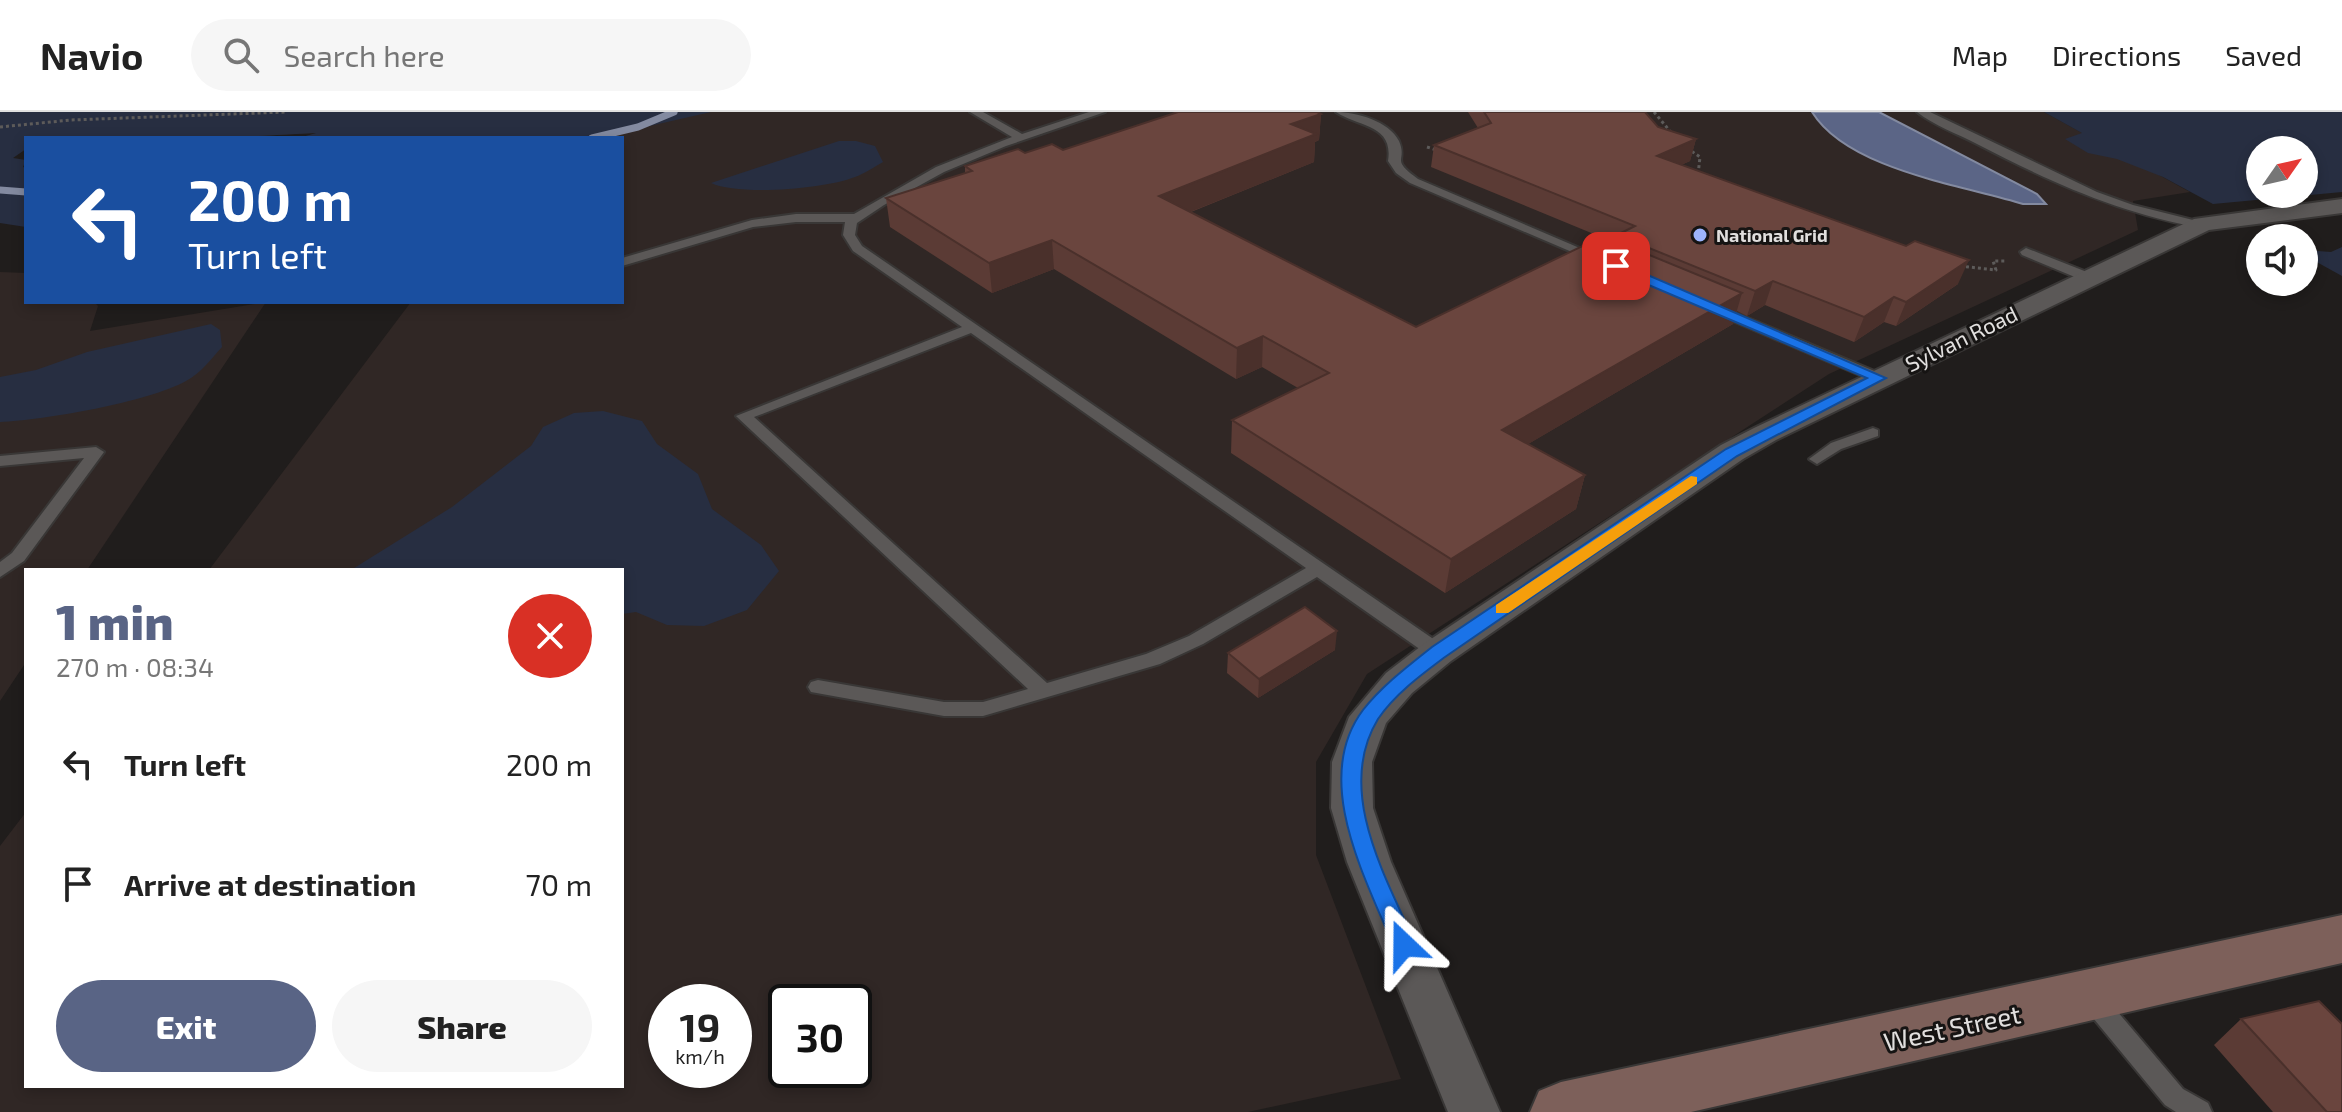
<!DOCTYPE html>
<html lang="en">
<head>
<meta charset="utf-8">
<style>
	:root { --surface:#fff; --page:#f6f6f6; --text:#222; --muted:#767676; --line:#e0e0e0; --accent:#596485 }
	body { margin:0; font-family:"Exo 2",sans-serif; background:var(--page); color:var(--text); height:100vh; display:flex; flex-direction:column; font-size:30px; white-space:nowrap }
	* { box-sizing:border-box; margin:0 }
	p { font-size:26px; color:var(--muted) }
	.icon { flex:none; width:44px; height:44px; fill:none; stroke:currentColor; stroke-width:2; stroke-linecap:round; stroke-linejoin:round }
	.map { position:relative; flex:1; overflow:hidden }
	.details { position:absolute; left:24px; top:456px; width:600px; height:520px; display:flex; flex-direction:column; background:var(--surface); border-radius:0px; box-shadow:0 4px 12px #0003 }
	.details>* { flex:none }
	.guide { position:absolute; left:24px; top:24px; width:600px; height:168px; border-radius:0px; box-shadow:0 4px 12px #0003; background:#1a4fa0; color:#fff; overflow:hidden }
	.needle { width:52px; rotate:56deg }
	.tools { position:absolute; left:2246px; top:24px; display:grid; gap:16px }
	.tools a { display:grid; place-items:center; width:72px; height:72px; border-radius:50%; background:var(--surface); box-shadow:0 4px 12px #0003; font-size:40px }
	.speed { position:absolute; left:648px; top:872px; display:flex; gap:16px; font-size:40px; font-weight:700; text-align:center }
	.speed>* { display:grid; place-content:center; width:104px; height:104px; border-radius:50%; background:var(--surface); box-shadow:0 4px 12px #0003; line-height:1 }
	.speed small { font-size:20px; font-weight:400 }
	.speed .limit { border:4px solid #111; border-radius:12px; background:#fff; color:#111 }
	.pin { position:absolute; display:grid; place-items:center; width:68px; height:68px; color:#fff; margin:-34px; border-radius:16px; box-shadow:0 4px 12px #0006 }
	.me { position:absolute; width:88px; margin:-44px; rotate:337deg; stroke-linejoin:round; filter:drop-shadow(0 0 6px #0008) }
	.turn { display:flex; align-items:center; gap:28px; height:168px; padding:0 32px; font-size:36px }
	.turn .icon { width:104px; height:104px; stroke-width:2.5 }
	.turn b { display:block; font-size:56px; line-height:68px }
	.round { display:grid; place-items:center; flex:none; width:84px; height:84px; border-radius:42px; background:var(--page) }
	.headline { display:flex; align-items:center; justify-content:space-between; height:136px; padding:0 32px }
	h1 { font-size:48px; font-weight:800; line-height:60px; color:var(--accent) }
	.primary-button { display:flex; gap:16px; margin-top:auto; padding:16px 32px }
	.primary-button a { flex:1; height:92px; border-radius:48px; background:var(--accent); color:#fff; font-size:32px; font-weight:800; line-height:92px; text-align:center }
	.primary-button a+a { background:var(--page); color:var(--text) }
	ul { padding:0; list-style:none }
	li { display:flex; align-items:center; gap:24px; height:120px; padding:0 32px }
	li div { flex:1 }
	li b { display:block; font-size:30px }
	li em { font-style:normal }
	header { display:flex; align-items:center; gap:48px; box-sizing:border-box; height:112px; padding:0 40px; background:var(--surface); border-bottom:2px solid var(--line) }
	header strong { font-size:38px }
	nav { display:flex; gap:44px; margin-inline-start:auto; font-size:28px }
	.search { width:560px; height:72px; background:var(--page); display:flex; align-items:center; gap:20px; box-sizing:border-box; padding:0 28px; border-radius:44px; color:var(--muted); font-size:30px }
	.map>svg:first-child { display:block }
</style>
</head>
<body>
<header>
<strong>Navio</strong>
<div class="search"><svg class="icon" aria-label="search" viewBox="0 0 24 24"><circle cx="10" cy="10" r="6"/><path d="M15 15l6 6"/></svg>Search here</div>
<nav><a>Map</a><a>Directions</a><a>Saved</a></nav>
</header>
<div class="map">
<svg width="2342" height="1000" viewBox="0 0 2342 1000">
	<rect width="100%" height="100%" fill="#201d1c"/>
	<g fill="#302725" fill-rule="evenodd">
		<path d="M67,0H2044L2190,80L2133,89L2138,118L1829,262L1367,562L1316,650V743L1401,967L1248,1000H0V734L26,700V974H622V458H209L411,190H622V26H534L460,13L224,26ZM666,890H734V958H666ZM786,890H854V958H786Z"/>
		<polygon points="0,160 26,161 26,190 94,190 98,194 90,219 266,190 87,458 26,458 26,550 0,589"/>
	</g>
	<g fill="#272e41" fill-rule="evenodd">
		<polygon points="0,0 711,0 597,26 299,26 316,21 224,26 26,26 26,37 13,46 26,48 23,55 26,56 26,115 0,111"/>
		<path d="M2044,0H2342V80L2213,92L2163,65L2117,47L2088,41L2065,27L2082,21ZM2260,38H2304V82H2260Z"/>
		<path d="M839,29H856L875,34L883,50C874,55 864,62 855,65C825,77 738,84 711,71Z"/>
		<polygon points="2342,135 2342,164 2304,143 2304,138 2331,140"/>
		<path d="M211,212L220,218L222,235C211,247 201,261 186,269C148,290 45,308 0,310V265L36,258L87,240Z"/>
		<polygon points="603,299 642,309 657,332 698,362 712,397 761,433 779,459 747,498 704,514 667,513 636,500 622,502 622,458 351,458 452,395 531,334 543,315 574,301"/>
	</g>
	<path fill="#5b6586" stroke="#838aa0" stroke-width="2" d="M1812,0H1879L2037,82L2046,92H2023C1962,73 1848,58 1812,0Z"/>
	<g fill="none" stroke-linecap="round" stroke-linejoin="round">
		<g stroke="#838aa0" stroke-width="7">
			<polyline points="592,26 638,15 674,0"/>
			<polyline points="0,78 26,80"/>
		</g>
		<defs>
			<g id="lane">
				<path d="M970,0H983L1022,22L1089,0H1105L1006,34L944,60L884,93L857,111L855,123L862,134L1445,535L1447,540L1445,545H1431L1317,465L1203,532L1160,552L983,604H944L811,580L808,575L811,570L818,568L944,590H983L1028,577L736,304L962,215L853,139L843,123L845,110H796L753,115L622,154V146L752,108L796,102H854L936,55L1012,25ZM971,221L1306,456L1189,524L1146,542L1047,571L754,305Z"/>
				<path d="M1336,0C1356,0 1389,9 1399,29C1408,50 1389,46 1418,67L1603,146L1593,149L1410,71L1396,61L1388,49C1394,12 1358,15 1336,0Z"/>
				<path d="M1917,0H1930L2097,80L2133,93L2209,112L2203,116C2121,102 2050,70 1977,32C1958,22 1933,13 1917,0Z"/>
				<polygon points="2026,136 2092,162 2093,165 2082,168 2022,143 2020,140"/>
				<polygon points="1712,191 1884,263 1886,266 1879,270 1874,269 1707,198 1705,195"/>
				<polygon points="1873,316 1878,318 1878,324 1841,337 1817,352 1809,347 1831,331"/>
				<polygon points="96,335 104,340 24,449 0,465 0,450 12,441 84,346 0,354 0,344"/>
				<polygon points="2092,876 2100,879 2183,977 2208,991 2212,1000 2176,1000 2165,993 2084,895 2080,887 2084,879"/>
			</g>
			<polygon id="street" points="2342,87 2342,101 2209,118 1776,328 1743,347 1451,549 1412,581 1386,611 1372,650 1373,696 1391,750 1500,1000 1448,1000 1347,750 1331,696 1332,650 1349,605 1386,561 1425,531 1721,333 1754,316 2194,107"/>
			<polygon id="secondary" points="2342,803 2342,851 1691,1000 1530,1000 1539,979 1561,970"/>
		</defs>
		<use href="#lane" stroke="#393736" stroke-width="4"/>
		<use href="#street" stroke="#393736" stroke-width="4"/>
		<use href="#secondary" stroke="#393736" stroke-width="4"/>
		<g stroke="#5d5b5a" stroke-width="3" stroke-dasharray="3 3" stroke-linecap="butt">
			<polyline points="1654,0 1674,24"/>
			<polyline points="0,15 71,8 286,0"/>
			<polyline points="1427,35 1439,39"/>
			<polyline points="1687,36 1700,45 1698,63"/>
			<polyline points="1960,154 1996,158 1993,149 2006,149"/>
		</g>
		<use href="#lane" fill="#5b5857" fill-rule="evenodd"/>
		<use href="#street" fill="#5b5857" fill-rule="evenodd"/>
		<use href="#secondary" fill="#7d605a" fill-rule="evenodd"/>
	</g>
	<g fill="#5b3b35">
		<polygon points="1468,0 1645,0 1658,15 1696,27 1690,49 1681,53 1958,172 1896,214 1884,210 1854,230 1765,193 1747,204 1737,199 1733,212 1528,332 1585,363 1576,397 1445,481 1231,341 1232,308 1298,276 1262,255 1236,267 1054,157 992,181 890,115 886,86 965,61 965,54 1025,41 1063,38 1321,2 1319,28 1315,30 1314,50 1191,100 1416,215 1601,125 1431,55 1434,33 1478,16"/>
		<polygon points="1335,538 1258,586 1227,561 1228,541"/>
		<polygon points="2241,907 2342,1000 2273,1000 2214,933"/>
	</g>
	<g fill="#4a302b">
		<polygon points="1321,2 1319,28 1315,30 1314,50 1160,112 1159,84 1291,12"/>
		<polygon points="1696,27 1690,49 1651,66 1657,44"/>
		<polygon points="1052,128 1054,157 992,181 989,151"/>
		<polygon points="1969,148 1958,172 1896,214 1906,190"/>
		<polygon points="1773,169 1765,193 1747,204 1755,179"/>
		<polygon points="1742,181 1733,212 1496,351 1502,318"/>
		<polygon points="1894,185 1884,210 1854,230 1864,205"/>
		<polygon points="1263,224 1262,255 1236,267 1237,236"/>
		<polygon points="1585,363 1576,397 1445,481 1451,447"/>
		<polygon points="1337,519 1335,538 1258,586 1259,567"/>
	</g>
	<g fill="#6a453e" stroke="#4a302b" stroke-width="2">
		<polygon points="1178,0 1317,0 1321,2 1291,12 1316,22 1159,84 1416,215 1603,124 1742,181 1502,318 1585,363 1451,447 1232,308 1329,261 1263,224 1237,236 1052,128 989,151 886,86 972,59 965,54 1018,37 1025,41 1052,32 1063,38"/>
		<polygon points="1484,0 1645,0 1658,15 1696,27 1657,44 1906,134 1915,129 1969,148 1906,190 1894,185 1864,205 1773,169 1755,179 1617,123 1635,114 1434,33 1491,11"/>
		<polygon points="1305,495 1337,519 1259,567 1228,541"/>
		<polygon points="2319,889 2342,912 2342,1000 2327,1000 2241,907"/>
	</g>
	<path fill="#1a73e8" stroke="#114b97" stroke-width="2" d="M1611,151H1620L1886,266L1737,344L1445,545C1421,563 1395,582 1378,607C1334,679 1387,767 1416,833L1412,840L1404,843L1396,840L1393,833C1365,765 1311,667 1363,598C1383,573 1407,555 1432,535L1726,337L1867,266L1611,157Z"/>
	<polygon fill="#f59e0b" points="1691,364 1697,365 1697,372 1508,501 1496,501 1496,493"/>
	<circle fill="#9db4fd" stroke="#161413" stroke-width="3" cx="1700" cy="123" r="8"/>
	<g text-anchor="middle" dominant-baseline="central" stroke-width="6" stroke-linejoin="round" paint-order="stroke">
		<g font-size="18" font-weight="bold" fill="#e1dfde" stroke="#161413" text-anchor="start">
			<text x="1716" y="123">National Grid</text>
		</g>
		<g font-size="22" fill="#e1dfde" stroke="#161413">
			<text transform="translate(1961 226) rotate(-26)">Sylvan Road</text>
		</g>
		<g font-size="26" fill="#e1dfde" stroke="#161413">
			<text transform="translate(1952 915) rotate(-12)">West Street</text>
		</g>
	</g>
</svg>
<div class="tools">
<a><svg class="needle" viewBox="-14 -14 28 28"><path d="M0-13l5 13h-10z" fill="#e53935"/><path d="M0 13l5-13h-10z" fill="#767676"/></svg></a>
<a><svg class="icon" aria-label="sound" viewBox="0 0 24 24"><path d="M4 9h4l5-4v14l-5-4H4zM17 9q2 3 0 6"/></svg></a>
</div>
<div class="speed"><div>19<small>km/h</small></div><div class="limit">30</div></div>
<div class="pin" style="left:1616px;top:154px;background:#d93025"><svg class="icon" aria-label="arrive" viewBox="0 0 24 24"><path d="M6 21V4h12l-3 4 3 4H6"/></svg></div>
<svg class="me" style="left:1404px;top:833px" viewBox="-20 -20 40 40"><path d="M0-17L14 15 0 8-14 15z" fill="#1a73e8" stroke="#fff" stroke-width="4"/></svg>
<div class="guide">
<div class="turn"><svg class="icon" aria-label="left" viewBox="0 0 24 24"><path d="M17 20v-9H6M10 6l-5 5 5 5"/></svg><div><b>200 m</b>Turn left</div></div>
</div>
<section class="details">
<div class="headline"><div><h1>1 min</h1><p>270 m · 08:34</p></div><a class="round" style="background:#d93025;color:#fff"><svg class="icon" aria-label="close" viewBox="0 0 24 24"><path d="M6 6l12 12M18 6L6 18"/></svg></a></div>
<ul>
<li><svg class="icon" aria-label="left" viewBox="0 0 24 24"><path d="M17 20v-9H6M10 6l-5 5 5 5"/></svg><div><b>Turn left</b></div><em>200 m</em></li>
<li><svg class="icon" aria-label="arrive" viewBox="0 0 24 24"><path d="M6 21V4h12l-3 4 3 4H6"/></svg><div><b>Arrive at destination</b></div><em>70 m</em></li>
</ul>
<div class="primary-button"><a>Exit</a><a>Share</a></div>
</section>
</div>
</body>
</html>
